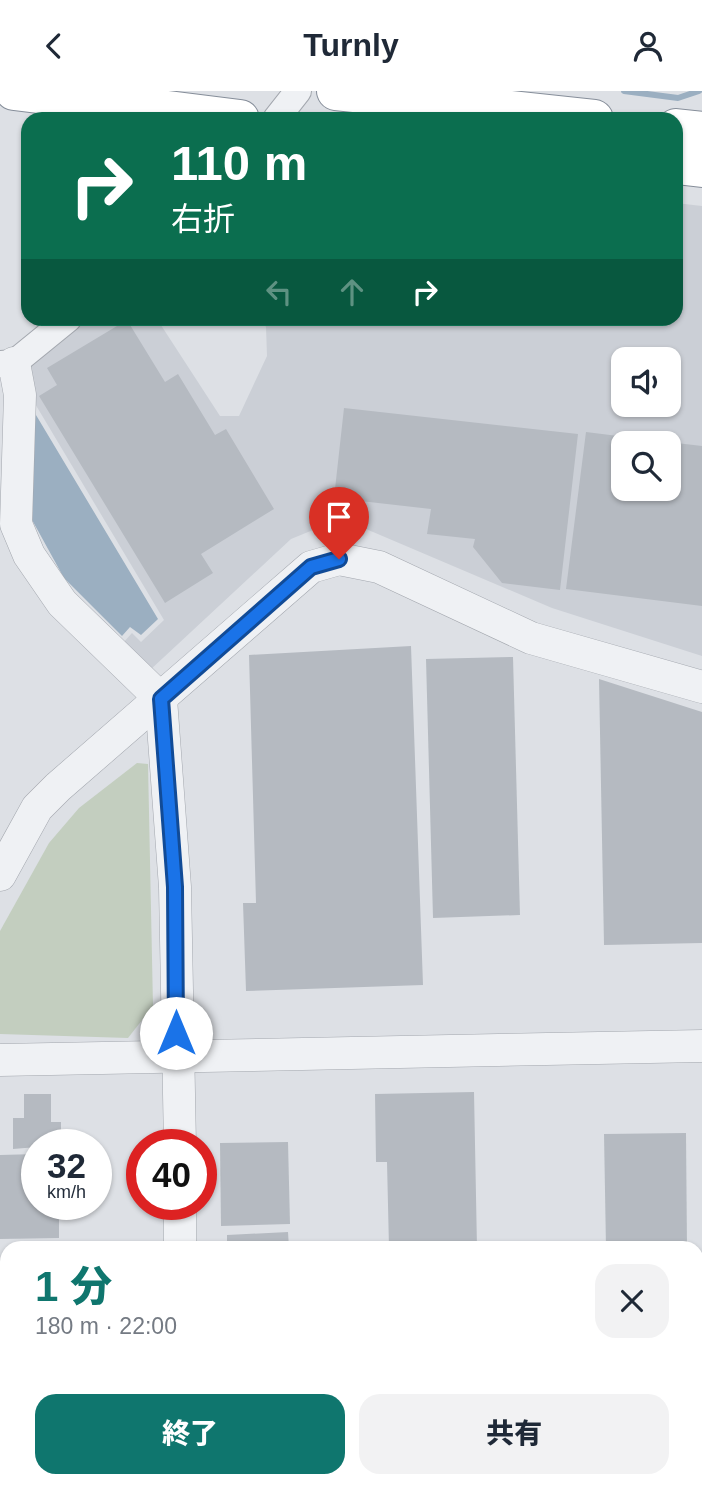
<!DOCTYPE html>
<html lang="ja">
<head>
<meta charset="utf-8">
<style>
	:root { --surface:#fff; --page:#f2f2f3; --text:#1f2937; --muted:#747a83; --accent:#0f766e }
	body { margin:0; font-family:Helvetica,"Noto Sans JP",sans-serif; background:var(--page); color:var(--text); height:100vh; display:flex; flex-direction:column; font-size:26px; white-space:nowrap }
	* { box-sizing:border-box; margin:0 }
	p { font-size:23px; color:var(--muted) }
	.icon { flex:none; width:38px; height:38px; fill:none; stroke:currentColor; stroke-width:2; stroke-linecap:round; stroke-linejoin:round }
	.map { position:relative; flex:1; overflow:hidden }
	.drawer { position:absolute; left:0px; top:1150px; width:704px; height:247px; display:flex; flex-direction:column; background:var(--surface); border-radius:21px 21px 0 0; box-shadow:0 2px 5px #0004 }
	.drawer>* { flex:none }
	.top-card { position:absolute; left:21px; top:21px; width:662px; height:214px; border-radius:21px; box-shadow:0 2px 5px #0004; background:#0b6e4f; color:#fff; overflow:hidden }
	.buttons { position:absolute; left:611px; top:256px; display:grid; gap:14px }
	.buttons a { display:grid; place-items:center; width:70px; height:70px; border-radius:14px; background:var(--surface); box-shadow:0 2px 5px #0004; font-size:35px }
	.speed { position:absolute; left:21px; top:1038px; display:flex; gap:14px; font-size:35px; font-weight:700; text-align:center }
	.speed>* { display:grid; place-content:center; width:91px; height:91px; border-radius:50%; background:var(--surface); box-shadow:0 2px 5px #0004; line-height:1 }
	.speed small { font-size:18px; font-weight:400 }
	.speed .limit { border:10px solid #d22; background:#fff; color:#111 }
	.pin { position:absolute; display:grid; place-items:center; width:60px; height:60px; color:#fff; margin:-72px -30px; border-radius:50% 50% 50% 0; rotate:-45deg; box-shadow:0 0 7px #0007 }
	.pin .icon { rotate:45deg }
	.me { position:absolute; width:77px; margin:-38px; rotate:0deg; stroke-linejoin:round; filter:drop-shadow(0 0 5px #0008) }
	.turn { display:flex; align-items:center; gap:24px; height:147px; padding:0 35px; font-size:32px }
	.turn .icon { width:91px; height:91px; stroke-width:2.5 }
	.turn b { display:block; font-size:49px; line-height:60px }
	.lanes { display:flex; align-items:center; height:66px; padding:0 35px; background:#0003; justify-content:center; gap:35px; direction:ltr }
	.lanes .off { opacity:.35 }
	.round { display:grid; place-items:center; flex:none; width:74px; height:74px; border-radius:21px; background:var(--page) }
	.headline { display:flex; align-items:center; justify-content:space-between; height:119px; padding:0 35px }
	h1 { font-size:42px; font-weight:800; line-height:52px; color:var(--accent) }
	.cta { display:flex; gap:14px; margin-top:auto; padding:14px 35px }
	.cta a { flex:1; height:80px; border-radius:21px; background:var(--accent); color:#fff; font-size:28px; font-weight:800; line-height:80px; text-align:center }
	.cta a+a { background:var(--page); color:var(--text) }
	header { display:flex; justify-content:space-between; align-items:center; height:91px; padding:0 35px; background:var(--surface); font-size:32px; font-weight:800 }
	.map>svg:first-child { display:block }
</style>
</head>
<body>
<header><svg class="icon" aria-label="back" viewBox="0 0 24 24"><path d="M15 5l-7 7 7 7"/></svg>Turnly<svg class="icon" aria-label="person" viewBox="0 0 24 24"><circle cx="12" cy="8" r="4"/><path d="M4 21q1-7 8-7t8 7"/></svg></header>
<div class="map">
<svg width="702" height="1395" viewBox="0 0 702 1395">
	<rect width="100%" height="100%" fill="#dde0e5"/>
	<path fill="#cbcfd6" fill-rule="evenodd" d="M676,112L702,115V565L552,517L366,438L341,435L318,437L291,448L149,580L122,553L132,542L141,551L164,529L34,311L28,276L85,228H157L220,325H239L267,265L266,236L262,228H676ZM623,268H668V313H623ZM623,352H668V397H623Z"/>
	<polygon fill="#c3cebf" points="137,672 148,673 153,915 128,947 0,943 0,840 49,752 79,717"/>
	<polygon fill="#9bafc1" points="33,319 158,528 141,544 130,536 122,545 64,487 31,427"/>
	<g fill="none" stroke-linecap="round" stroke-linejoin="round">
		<polyline stroke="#9bafc1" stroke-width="6" points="624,0 678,7 699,0"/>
	</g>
	<g fill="#b5bac1">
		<polygon points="127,229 165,291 178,283 215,344 226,338 274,418 201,463 213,482 165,512 39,305 57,294 47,277"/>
		<polygon points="344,317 578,343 560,499 502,492 473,456 475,448 427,443 431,418 334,407"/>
		<polygon points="586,341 658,350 623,352 623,397 668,397 668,351 702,355 702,515 566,498"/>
		<polygon points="411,555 423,894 246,900 243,812 256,812 249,564"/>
		<polygon points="513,566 520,824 433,827 426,568"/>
		<polygon points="599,588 702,621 702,852 604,854"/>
		<polygon points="474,1001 477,1157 389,1157 387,1071 376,1071 375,1003"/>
		<polygon points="24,1003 51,1003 51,1031 61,1031 61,1054 13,1058 13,1027 24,1027"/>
		<polygon points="686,1042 687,1157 606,1157 604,1043"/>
		<polygon points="288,1051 290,1133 221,1135 220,1052"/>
		<polygon points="37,1063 37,1113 59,1113 59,1147 0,1148 0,1064"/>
		<polygon points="288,1141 289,1157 227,1157 227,1144"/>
	</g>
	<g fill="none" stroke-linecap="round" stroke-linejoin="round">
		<defs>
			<g id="minor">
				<polyline points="276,28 298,0"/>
				<polyline points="0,273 14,272 68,228"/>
			</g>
			<g id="tertiary">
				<polyline points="14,272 20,304 16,433 29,464 62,512 161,608 175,796 180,1054"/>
				<polyline points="0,784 37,717 58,696 311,476 339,468 379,476 531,547 702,596"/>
				<polyline points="0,969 702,955"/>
				<polyline points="180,1113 180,1157"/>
				<polyline points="696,1362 702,1362"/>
				<polyline points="72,1395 81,1390"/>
			</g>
			<g id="trunk">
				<polyline points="14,0 240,28"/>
				<polyline points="336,0 594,28"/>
				<polyline points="676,37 702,40"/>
				<polyline points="676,74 702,77"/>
			</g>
		</defs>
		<use href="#minor" stroke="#a3a7ae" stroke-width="28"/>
		<use href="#tertiary" stroke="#a3a7ae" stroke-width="33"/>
		<use href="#trunk" stroke="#868e9a" stroke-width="40"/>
		<use href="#minor" stroke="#eff1f4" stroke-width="26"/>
		<use href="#tertiary" stroke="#eff1f4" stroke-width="32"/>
		<use href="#trunk" stroke="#fff" stroke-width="38"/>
	</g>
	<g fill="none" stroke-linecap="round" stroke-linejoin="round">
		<defs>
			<polyline id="route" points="176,942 175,796 161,608 311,476 339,468"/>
		</defs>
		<use href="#route" stroke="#114b97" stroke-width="18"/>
		<use href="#route" stroke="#1a73e8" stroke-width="12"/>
	</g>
</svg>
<div class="buttons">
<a><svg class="icon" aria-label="sound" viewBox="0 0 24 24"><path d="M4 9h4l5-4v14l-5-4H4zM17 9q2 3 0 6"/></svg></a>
<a><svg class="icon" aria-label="search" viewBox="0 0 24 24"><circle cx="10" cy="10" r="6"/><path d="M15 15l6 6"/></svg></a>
</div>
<div class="speed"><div>32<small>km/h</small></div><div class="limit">40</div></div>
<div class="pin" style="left:339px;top:468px;background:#d93025"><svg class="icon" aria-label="arrive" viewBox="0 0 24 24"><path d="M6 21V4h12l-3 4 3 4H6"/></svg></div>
<svg class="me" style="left:176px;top:942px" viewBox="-20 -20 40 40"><circle r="19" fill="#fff"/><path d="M0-13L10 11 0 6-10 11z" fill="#1a73e8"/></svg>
<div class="top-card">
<div class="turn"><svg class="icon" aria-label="right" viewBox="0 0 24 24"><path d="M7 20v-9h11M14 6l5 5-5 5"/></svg><div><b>110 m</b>右折</div></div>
<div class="lanes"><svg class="icon off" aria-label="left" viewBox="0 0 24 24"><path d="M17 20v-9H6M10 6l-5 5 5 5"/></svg><svg class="icon off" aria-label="ahead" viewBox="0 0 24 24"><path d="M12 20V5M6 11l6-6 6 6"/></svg><svg class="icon" aria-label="right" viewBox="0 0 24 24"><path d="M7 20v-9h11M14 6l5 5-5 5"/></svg></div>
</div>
<section class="drawer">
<div class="headline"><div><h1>1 分</h1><p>180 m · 22:00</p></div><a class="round"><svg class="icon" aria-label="close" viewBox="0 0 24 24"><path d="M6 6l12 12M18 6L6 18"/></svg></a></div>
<div class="cta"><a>終了</a><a>共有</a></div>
</section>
</div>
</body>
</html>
